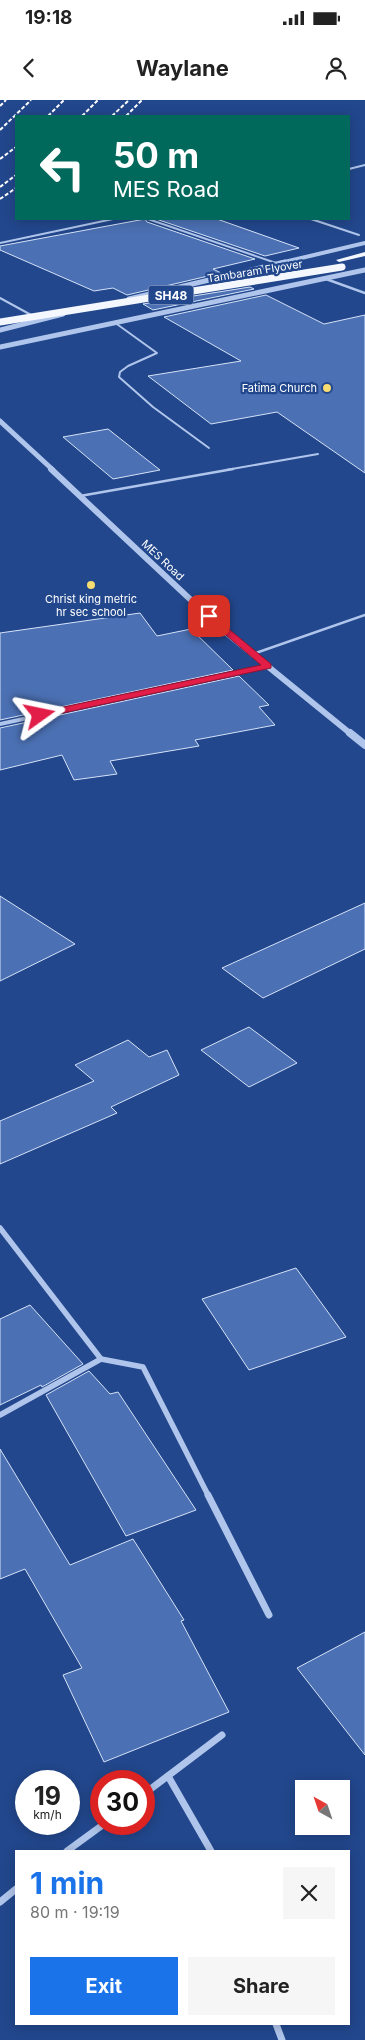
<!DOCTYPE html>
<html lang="en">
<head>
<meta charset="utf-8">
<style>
	:root { --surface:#fff; --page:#f6f6f6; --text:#222; --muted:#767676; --accent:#1a73e8 }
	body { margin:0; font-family:Inter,sans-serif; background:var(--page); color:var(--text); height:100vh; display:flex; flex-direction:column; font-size:19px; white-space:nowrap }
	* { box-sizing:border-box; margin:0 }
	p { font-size:16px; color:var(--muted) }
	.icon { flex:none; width:28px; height:28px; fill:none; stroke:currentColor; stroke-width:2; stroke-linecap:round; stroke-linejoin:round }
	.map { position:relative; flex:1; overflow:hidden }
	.details { position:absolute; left:15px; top:1750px; width:335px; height:175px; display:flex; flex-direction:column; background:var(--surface); border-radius:0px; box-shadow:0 2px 12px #0003 }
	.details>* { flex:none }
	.guide { position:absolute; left:15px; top:15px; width:335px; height:105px; border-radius:0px; box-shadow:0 2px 12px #0003; background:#00695c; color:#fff; overflow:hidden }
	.needle { width:32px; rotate:320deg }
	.fabs { position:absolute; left:295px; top:1680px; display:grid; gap:10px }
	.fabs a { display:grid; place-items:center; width:55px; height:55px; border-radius:0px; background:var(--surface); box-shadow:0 2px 12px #0003; font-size:25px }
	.speed { position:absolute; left:15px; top:1670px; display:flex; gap:10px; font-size:25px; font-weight:700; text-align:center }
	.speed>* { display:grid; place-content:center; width:65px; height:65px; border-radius:50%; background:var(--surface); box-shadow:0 2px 12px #0003; line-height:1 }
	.speed small { font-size:12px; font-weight:400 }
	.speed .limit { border:8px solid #d22; background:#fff; color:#111 }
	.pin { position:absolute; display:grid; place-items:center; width:42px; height:42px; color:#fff; margin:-21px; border-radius:10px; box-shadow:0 2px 8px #0006 }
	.me { position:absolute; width:55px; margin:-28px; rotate:78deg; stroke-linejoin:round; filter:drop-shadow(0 0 4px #0008) }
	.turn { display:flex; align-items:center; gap:18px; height:105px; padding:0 15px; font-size:22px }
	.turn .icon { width:65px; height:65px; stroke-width:2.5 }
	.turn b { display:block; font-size:35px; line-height:42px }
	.round { display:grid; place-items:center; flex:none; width:52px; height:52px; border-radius:0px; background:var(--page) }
	.overview { display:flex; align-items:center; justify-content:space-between; height:85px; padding:0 15px }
	h1 { font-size:30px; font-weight:700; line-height:38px; color:var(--accent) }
	.cta { display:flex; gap:10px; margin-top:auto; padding:10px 15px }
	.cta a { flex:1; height:58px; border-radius:0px; background:var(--accent); color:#fff; font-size:20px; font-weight:700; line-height:58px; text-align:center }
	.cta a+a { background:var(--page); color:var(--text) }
	.status { display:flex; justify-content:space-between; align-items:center; height:35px; padding:0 25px; background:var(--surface); direction:ltr }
	.status svg { height:14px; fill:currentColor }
	header { display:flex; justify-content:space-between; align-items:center; height:65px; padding:0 15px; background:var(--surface); font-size:22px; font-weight:700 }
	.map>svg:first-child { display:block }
</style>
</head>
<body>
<div class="status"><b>19:18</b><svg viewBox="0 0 49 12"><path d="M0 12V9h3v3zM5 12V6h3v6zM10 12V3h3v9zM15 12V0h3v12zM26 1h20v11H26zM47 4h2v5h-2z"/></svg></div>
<header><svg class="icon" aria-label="back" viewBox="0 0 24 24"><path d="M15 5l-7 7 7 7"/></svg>Waylane<svg class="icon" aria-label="person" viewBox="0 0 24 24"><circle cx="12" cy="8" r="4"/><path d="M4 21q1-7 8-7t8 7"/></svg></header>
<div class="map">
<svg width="365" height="1940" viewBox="0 0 365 1940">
	<rect width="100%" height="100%" fill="#22478c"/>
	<g fill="#4b70b3" stroke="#d5e2f8">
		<polygon points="145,119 147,122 255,159 213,169 221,173 127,195 113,188 94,191 0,150 0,146"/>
		<polygon points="156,119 217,119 299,148 265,156"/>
		<polygon points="250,187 254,189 153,210 143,204"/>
		<polygon points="266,195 324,224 365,215 365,373 277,312 211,324 148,276 241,261 164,217"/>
		<polygon points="108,329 160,370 113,379 63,337"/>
		<polygon points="140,513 157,536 191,529 233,570 0,620 0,533"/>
		<polygon points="239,576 269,605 259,607 275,625 195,640 199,646 110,661 117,674 74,680 62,655 0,670 0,628"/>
		<polygon points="0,796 75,844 0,881"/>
		<polygon points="365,803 365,849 263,898 222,868"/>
		<polygon points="249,927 297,963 249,987 201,950"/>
		<polygon points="128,940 149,957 167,950 179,975 111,1007 117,1013 0,1064 0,1021 94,981 75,965"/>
		<polygon points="296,1168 346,1237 249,1270 202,1199"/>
		<polygon points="30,1205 83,1264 42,1287 41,1285 0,1305 0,1219"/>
		<polygon points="89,1271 110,1294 118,1292 196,1410 126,1436 46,1295"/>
		<polygon points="0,1349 70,1465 133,1439 184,1520 181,1521 229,1612 104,1662 63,1575 82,1568 25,1469 0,1479"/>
		<polygon points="365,1532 365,1655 297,1568"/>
	</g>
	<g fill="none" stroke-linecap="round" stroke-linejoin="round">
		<g stroke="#b0c5eb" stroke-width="2">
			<polyline points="349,69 365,65"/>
			<polyline points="148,119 276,163"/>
			<polyline points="311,119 359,135"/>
			<polyline points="0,143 113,119"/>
			<polyline points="0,198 33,216"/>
			<polyline points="114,222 157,253 128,266 120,272 119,277 153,307 209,348"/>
			<polyline points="226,370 318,354"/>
		</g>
		<g stroke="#b0c5eb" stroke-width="2.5">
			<polyline points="80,396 233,369"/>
			<polyline points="253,554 365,515"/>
		</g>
		<polyline stroke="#b0c5eb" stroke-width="2.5" points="326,179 365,193"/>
		<polyline stroke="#b0c5eb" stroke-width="4" points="0,624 268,566"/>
		<g stroke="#b0c5eb" stroke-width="5.5">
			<polyline points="0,1128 101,1259 0,1315"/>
			<polyline points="101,1259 143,1267 209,1397"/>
		</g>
		<g stroke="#b0c5eb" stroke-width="7">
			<polyline points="208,1395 269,1515"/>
			<polyline points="168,1676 211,1751"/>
			<polyline points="144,1694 222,1635"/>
			<polyline points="67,1751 104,1724"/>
			<polyline points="0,1802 16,1789"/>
			<polyline points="276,1924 282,1940"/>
		</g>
		<polyline stroke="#b0c5eb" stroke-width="4" points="280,163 365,143"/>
		<g stroke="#b0c5eb" stroke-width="5">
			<polyline points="129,199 285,162"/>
			<polyline points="0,230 63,214"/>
			<polyline points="0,247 365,170"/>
			<polyline points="0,321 53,370"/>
		</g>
		<polyline stroke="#b0c5eb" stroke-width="6" points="51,369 223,530 351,634"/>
		<polyline stroke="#b0c5eb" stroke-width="8" points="350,633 365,645"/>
		<polygon fill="#f4f7fe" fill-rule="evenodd" points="365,152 365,156 339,162 336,160"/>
		<g stroke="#fff" stroke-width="2" stroke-dasharray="4 2" stroke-linecap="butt">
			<polyline points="0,6 6,0"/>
			<polyline points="48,16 64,0"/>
			<polyline points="82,16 98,0"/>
			<polyline points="112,16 129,0"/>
			<polyline points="126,16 142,0"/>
			<polyline points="0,30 31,0"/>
			<polyline points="0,59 16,47"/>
			<polyline points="0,87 16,75"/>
			<polyline points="0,99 16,88"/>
		</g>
		<polyline stroke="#f4f7fe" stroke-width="7" points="0,222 342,167"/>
	</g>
	<polygon fill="#e11d48" stroke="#92132f" points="206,515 212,515 271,564 271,568 40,618 36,615 40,612 261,565 206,518"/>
	<g fill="#f7dc72" stroke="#22478c" stroke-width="2">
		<circle cx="327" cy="288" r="5"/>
		<circle cx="91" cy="485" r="5"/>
	</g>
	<g text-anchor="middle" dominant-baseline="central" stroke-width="4.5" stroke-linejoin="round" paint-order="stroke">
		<g font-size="11" fill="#fff" stroke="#22478c">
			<text transform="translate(255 171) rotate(-9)">Tambaram Flyover</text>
			<text transform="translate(163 460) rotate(43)">MES Road</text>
		</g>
		<g font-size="11" fill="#fff" stroke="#22478c" text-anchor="end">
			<text x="317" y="288">Fatima Church</text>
			<text x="91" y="499" text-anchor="middle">Christ king metric<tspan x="91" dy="13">hr sec school</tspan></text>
		</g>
		<rect fill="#22478c" stroke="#bdc8dc" stroke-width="1" x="148.5" y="185.5" width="45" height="19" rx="4"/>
		<g font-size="12" font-weight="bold" fill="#fff">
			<text x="171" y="195">SH48</text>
		</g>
	</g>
</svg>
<div class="fabs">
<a><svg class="needle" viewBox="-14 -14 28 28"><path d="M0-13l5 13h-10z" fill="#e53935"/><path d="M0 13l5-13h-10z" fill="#767676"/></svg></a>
</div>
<div class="speed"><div>19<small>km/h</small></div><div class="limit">30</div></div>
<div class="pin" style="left:209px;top:516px;background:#d93025"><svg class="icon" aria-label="arrive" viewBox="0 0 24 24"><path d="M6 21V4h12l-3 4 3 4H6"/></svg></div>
<svg class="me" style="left:40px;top:615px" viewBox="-20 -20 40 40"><path d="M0-17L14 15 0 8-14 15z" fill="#e11d48" stroke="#fff" stroke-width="4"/></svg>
<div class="guide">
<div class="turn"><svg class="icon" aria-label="left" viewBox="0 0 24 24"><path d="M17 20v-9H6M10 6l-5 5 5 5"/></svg><div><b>50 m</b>MES Road</div></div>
</div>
<section class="details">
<div class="overview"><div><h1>1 min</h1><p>80 m · 19:19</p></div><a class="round"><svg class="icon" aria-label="close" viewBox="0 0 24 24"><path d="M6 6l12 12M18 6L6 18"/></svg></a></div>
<div class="cta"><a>Exit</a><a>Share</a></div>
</section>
</div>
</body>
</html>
